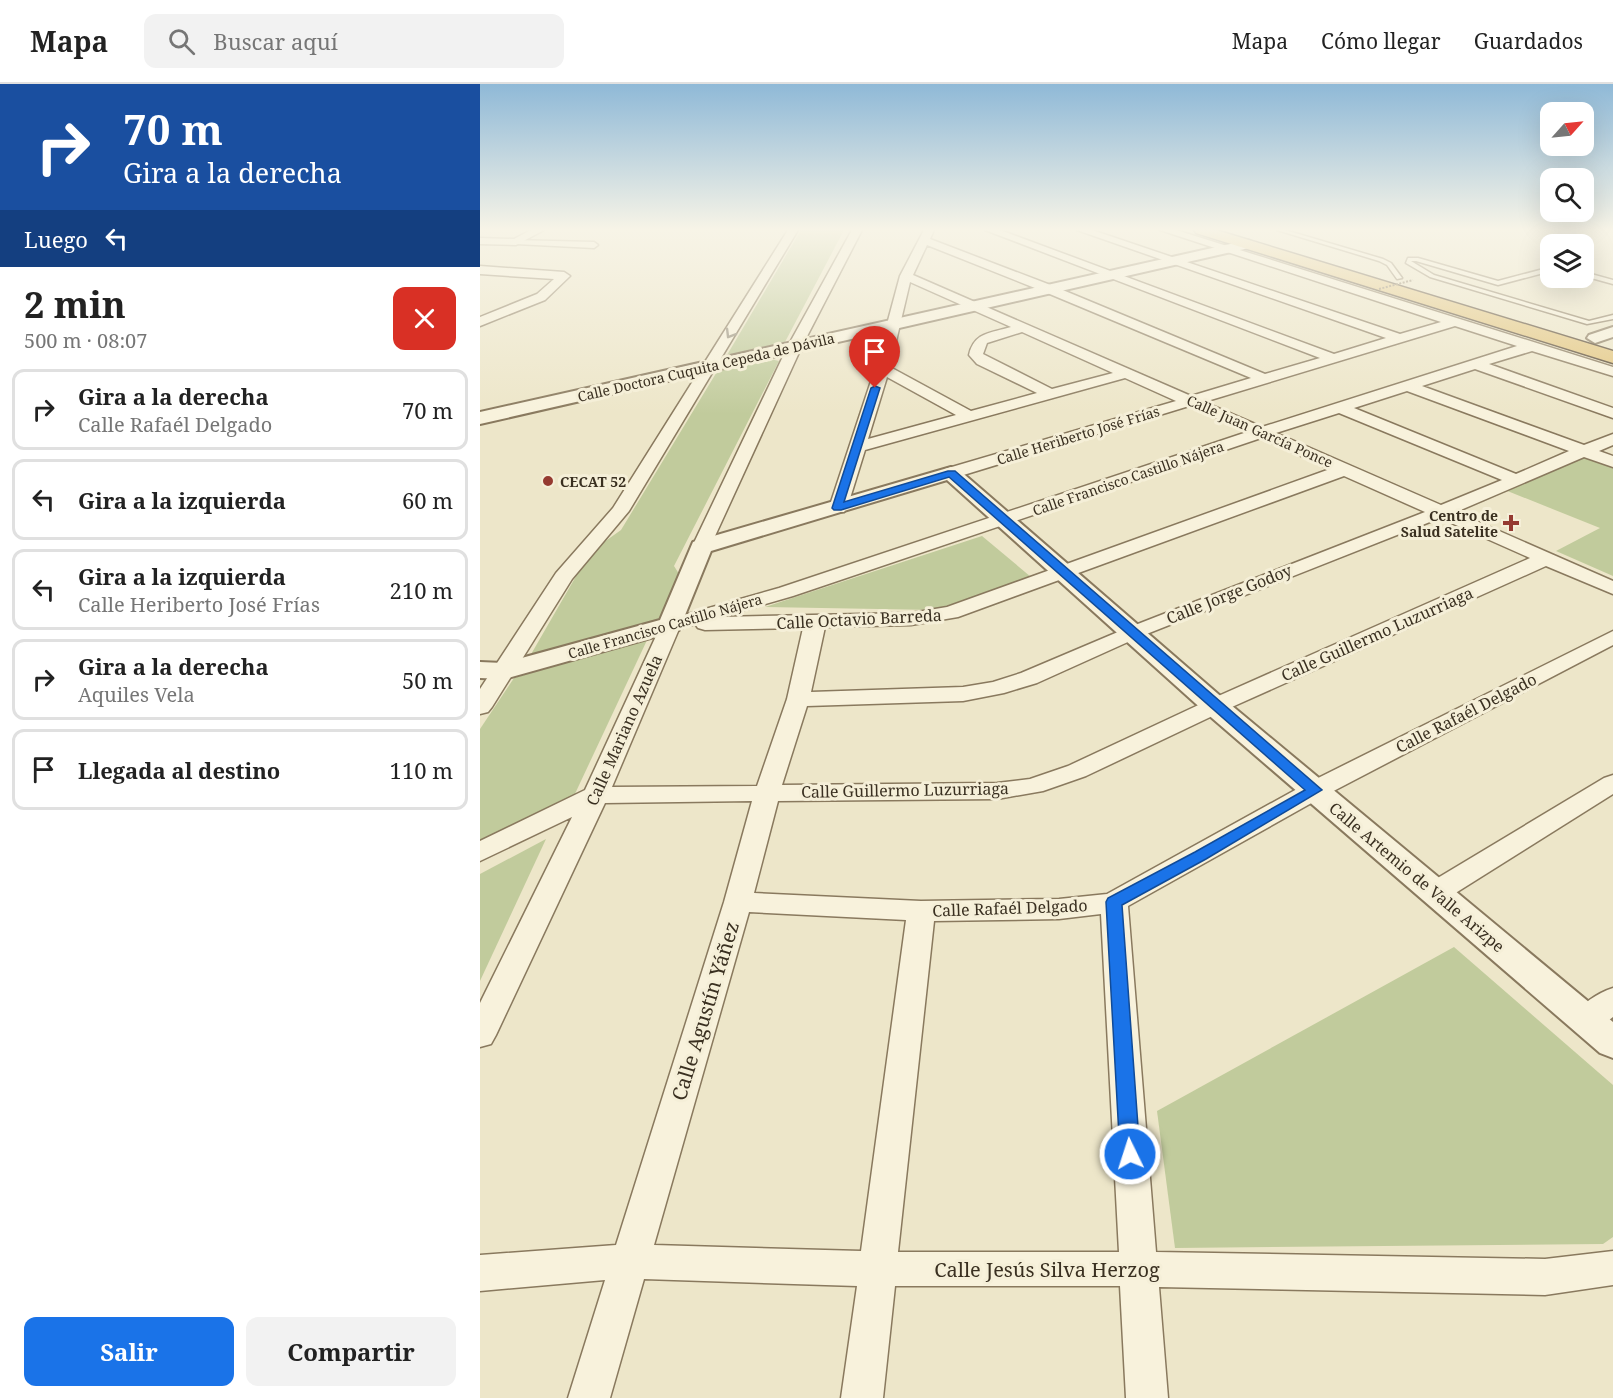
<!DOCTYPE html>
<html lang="es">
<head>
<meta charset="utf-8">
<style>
	:root { --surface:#fff; --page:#f2f2f2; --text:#222; --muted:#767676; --line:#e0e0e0; --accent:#1a73e8 }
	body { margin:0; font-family:"Noto Serif",serif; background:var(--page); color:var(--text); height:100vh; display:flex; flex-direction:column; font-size:22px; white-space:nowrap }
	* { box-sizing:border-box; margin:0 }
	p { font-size:20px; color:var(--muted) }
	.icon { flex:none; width:33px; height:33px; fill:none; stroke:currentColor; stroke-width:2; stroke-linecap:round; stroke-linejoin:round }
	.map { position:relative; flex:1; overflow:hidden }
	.panel { display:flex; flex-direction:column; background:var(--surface); width:480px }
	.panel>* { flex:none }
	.top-card { background:#1a4fa0; color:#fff; overflow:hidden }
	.needle { width:39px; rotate:63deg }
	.controls { position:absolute; left:1060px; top:18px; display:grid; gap:12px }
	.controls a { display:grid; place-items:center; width:54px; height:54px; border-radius:12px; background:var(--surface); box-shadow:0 6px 24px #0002; font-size:30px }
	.pin { position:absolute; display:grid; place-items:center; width:51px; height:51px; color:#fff; margin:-62px -26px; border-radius:50% 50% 50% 0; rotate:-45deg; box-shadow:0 0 6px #0007 }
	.pin .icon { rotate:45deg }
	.me { position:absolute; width:66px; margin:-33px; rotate:356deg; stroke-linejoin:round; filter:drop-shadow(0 0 4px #0008) }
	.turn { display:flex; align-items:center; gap:21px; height:126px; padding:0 24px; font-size:27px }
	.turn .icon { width:78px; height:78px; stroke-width:2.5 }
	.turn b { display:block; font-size:42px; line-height:51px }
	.then { display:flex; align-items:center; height:57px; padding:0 24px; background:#0003; gap:12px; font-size:22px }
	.round { display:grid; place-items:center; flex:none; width:63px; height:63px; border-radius:12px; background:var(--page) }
	.overview { display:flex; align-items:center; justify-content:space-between; height:102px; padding:0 24px }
	h1 { font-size:36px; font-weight:700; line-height:45px }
	.primary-button { display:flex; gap:12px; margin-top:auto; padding:12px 24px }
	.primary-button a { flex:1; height:69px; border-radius:12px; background:var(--accent); color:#fff; font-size:24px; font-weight:700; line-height:69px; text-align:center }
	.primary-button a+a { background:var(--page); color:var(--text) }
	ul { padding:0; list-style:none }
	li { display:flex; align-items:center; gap:18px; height:81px; margin:0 12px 9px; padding:0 12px; border:3px solid var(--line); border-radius:12px }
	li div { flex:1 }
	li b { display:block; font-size:22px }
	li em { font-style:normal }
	header { display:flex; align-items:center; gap:36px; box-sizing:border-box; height:84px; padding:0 30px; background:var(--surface); border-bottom:2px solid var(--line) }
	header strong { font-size:28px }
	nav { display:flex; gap:33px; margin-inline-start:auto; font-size:21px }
	.search { width:420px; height:54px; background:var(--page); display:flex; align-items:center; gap:15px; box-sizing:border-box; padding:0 21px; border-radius:12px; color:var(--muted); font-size:22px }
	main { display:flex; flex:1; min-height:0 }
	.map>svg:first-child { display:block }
</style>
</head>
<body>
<header>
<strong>Mapa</strong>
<div class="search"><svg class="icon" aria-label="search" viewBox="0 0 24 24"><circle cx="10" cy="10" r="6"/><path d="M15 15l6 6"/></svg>Buscar aquí</div>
<nav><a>Mapa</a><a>Cómo llegar</a><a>Guardados</a></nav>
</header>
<main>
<section class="panel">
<div class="top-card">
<div class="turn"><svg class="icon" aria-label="right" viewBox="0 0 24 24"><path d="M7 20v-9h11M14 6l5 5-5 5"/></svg><div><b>70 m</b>Gira a la derecha</div></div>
<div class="then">Luego<svg class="icon" aria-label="left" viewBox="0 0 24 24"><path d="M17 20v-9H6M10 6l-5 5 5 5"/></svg></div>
</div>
<div class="overview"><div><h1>2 min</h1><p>500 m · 08:07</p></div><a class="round" style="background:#d93025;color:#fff"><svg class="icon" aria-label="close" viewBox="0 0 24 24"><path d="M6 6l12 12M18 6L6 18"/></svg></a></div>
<ul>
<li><svg class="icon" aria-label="right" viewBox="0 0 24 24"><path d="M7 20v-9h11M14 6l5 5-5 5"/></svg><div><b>Gira a la derecha</b><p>Calle Rafaél Delgado</p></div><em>70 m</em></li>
<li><svg class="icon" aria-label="left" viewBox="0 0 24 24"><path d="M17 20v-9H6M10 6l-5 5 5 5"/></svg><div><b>Gira a la izquierda</b></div><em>60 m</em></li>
<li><svg class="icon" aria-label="left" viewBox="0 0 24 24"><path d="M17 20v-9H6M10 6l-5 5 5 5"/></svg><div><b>Gira a la izquierda</b><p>Calle Heriberto José Frías</p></div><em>210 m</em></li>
<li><svg class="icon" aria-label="right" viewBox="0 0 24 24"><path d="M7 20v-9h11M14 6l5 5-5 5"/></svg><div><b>Gira a la derecha</b><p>Aquiles Vela</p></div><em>50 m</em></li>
<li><svg class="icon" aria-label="arrive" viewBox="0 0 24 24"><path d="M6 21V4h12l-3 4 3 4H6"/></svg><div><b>Llegada al destino</b></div><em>110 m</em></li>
</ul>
<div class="primary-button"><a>Salir</a><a>Compartir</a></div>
</section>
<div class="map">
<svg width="1133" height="1314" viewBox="0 0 1133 1314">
	<rect width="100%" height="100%" fill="#ede6c9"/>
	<g fill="#c1cb9c">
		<polygon points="321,146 364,146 305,258 247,271"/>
		<polygon points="286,274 299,277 194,482 201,493 181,535 50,572 110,468 141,446 238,286"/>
		<polygon points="1105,373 1133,384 1133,492 1076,467 1120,444 1025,406"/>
		<polygon points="502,452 551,493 455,526 285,523"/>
		<polygon points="168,554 93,714 0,761 0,645 34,594"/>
		<polygon points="66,755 0,897 0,790"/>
		<polygon points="974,863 1133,1001 1133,1153 1123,1160 695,1164 677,1027"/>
	</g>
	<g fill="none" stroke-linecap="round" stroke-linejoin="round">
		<defs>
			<g id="service">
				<polygon points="797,146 805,146 903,175 911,179 922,194 917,195 907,181 899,177"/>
				<polygon points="928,174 938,174 1018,197 1071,183 1071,187 1018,201 936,177 931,177 954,191 1109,237 1133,231 1133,235 1107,240 950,193 926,179"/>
				<polygon points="1104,188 1133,196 1133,200 1104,192"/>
			</g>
			<polygon id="pedestrian" points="33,156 114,158 118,161 114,164 36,160 33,160"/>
			<g id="minor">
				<polygon points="51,146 64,146 36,161 0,160 0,154 34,155"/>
				<polygon points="308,146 318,146 149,427 92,495 12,623 8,628 0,630 0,605 76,489 133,424"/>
				<polygon points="372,146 382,146 322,262 230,463 228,467 214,467 212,463 308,262"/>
				<path d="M444,146H454L450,155L573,202L785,290L840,274L505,146H520L854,270L906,254L597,146H612L920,250L961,238L680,146H696L1133,283V292L1052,267L1009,280L1133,324V334L995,285L942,302L1104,361L1133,350V361L1119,367L1133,372V383L1104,373L976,428L1133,497V510L1066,482L743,627L606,692L563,707L517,715L298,717L274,809L441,817L579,815L627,810L826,700L1133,547V561L844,712L648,822L676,1168L1065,1175L1133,1167V1201L1065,1211L679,1203L688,1314H646L640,1202H415L403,1314H361L377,1202L164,1195L130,1314H88L125,1196L0,1207V1171L136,1161L244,818L272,717L125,719L16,951L11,960L0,963V919L92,733L0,777V757L105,706L183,537L299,504L767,348L709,322L477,393H465L462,389L465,385L696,317L645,294L385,366L367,424L364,428H352L349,424L395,285L420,192ZM447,161L565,208L771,294L711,312L433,191ZM430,198L531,243C511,249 494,248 489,271L497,280L557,309L491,327L410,283ZM975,242L1037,262L782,343L724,318ZM542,248L633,289L572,305L503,270L507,259ZM407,293L476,331L388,355ZM927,307L1089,367L1036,390L874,324ZM859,329L1022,396L961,421L796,349ZM781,354L850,385L467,523L431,529L240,533L313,512ZM864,392L945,428L645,545L541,589L513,598L483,603L331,608L345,543L431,541L478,533ZM960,434L1050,474L727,617L588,682L550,695L517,699L302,701L327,622L483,617L524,609L557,599L659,553ZM215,540L218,544L225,546L323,544L307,615L277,702L132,703L199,545ZM269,828L426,836L381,1167L174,1161ZM621,830L639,1168H418L454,837L579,835Z"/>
				<polygon points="0,182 84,188 90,192 65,216 0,242 0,233 57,210 74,195 0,190"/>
				<polygon points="1133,691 1133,710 966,815 956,818 946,815 942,808 946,801 1124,694"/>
				<path d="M1133,904V933C1120,943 1112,951 1095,945L1090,937C1098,922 1117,909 1133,904Z"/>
			</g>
			<g id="tertiary">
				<polygon points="768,156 775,160 773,163 0,340 0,328"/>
				<polygon points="1133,243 1133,253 1115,259 1107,254 1109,251"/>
				<polygon points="471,383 478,385 745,616 1133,938 1133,974 1120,969 725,628 467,396 231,467 199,546 24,595 0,594 0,578 23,579 180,536 213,458"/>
			</g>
			<polygon id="trunk" points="714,146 736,146 1133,267 1133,279 716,149"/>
		</defs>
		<use href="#service" stroke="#89795e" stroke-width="3"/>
		<use href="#pedestrian" stroke="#89795e" stroke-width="3"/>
		<use href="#minor" stroke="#89795e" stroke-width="3"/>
		<use href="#tertiary" stroke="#89795e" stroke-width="4"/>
		<use href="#trunk" stroke="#574732" stroke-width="3"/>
		<use href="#service" fill="#f8f2dc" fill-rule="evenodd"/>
		<use href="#pedestrian" fill="#f8f2dc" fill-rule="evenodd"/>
		<use href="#minor" fill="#f8f2dc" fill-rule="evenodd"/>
		<use href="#tertiary" fill="#f8f2dc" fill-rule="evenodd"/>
		<use href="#trunk" fill="#e3c680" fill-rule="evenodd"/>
		<polyline stroke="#89795e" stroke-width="2" stroke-dasharray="2 1.5" stroke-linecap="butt" points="899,205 933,196"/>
	</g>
	<defs><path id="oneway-chevron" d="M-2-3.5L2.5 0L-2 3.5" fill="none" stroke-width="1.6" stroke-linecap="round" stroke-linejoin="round" transform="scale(1.5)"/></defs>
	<use stroke="#99917e" href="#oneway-chevron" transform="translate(250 250) rotate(121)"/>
	<linearGradient id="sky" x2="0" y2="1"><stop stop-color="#8fb9d7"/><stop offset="0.44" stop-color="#f7f4e7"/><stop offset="1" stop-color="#f7f4e7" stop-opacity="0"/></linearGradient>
	<rect width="1133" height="330" fill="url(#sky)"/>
	<polygon fill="#1a73e8" stroke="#114b97" stroke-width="1.5" points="395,302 400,304 364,418 468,387 475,387 842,706 726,775 642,821 660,1070 657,1076 650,1078 643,1076 640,1070 626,818 628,814 715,768 825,706 469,393 361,426 354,426 352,424 391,304"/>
	<g fill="#953a30" stroke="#f5efd8" stroke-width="2">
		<circle cx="68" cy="397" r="6"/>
		<path d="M1028 430h6v6h6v6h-6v6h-6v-6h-6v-6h6z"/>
	</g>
	<g text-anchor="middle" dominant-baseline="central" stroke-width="6" stroke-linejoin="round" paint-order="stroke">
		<g font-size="14" fill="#3a3021" stroke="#f5efd8">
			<text transform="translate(226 283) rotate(-13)">Calle Doctora Cuquita Cepeda de Dávila</text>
			<text transform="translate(780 347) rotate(24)">Calle Juan García Ponce</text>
			<text transform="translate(598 351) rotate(-17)">Calle Heriberto José Frías</text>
			<text transform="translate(648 394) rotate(-19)">Calle Francisco Castillo Nájera</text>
			<text transform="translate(185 542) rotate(-16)">Calle Francisco Castillo Nájera</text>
		</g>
		<g font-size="14" font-weight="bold" fill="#3a3021" stroke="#f5efd8" text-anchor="start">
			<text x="80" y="397">CECAT 52</text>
			<text x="1018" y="431" text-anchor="end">Centro de<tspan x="1018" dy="16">Salud Satelite</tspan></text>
		</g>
		<g font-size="16" fill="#3a3021" stroke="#f5efd8">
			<text transform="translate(749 510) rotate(-22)">Calle Jorge Godoy</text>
			<text transform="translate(379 535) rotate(-3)">Calle Octavio Barreda</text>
			<text transform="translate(897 550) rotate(-24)">Calle Guillermo Luzurriaga</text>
			<text transform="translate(986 629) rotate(-27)">Calle Rafaél Delgado</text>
			<text transform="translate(144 646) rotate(-66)">Calle Mariano Azuela</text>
			<text transform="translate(425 706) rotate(-1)">Calle Guillermo Luzurriaga</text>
			<text transform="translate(937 793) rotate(40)">Calle Artemio de Valle Arizpe</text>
			<text transform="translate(530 824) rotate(-2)">Calle Rafaél Delgado</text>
		</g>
		<g font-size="20" fill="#3a3021" stroke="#f5efd8">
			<text transform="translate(225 927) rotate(-73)">Calle Agustín Yáñez</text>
			<text x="567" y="1185">Calle Jesús Silva Herzog</text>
		</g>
	</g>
</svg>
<div class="controls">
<a><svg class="needle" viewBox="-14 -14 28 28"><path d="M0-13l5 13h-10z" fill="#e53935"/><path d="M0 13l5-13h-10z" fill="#767676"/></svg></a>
<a><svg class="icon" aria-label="search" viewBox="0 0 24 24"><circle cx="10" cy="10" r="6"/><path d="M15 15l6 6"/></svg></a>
<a><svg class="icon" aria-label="layers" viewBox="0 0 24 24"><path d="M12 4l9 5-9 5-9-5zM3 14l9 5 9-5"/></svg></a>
</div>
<div class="pin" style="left:395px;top:304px;background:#d93025"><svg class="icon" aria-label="arrive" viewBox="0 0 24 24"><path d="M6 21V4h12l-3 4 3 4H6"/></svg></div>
<svg class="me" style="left:650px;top:1070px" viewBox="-20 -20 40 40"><circle r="17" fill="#1a73e8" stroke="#fff" stroke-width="3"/><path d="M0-11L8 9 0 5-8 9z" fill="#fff"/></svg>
</div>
</main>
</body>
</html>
